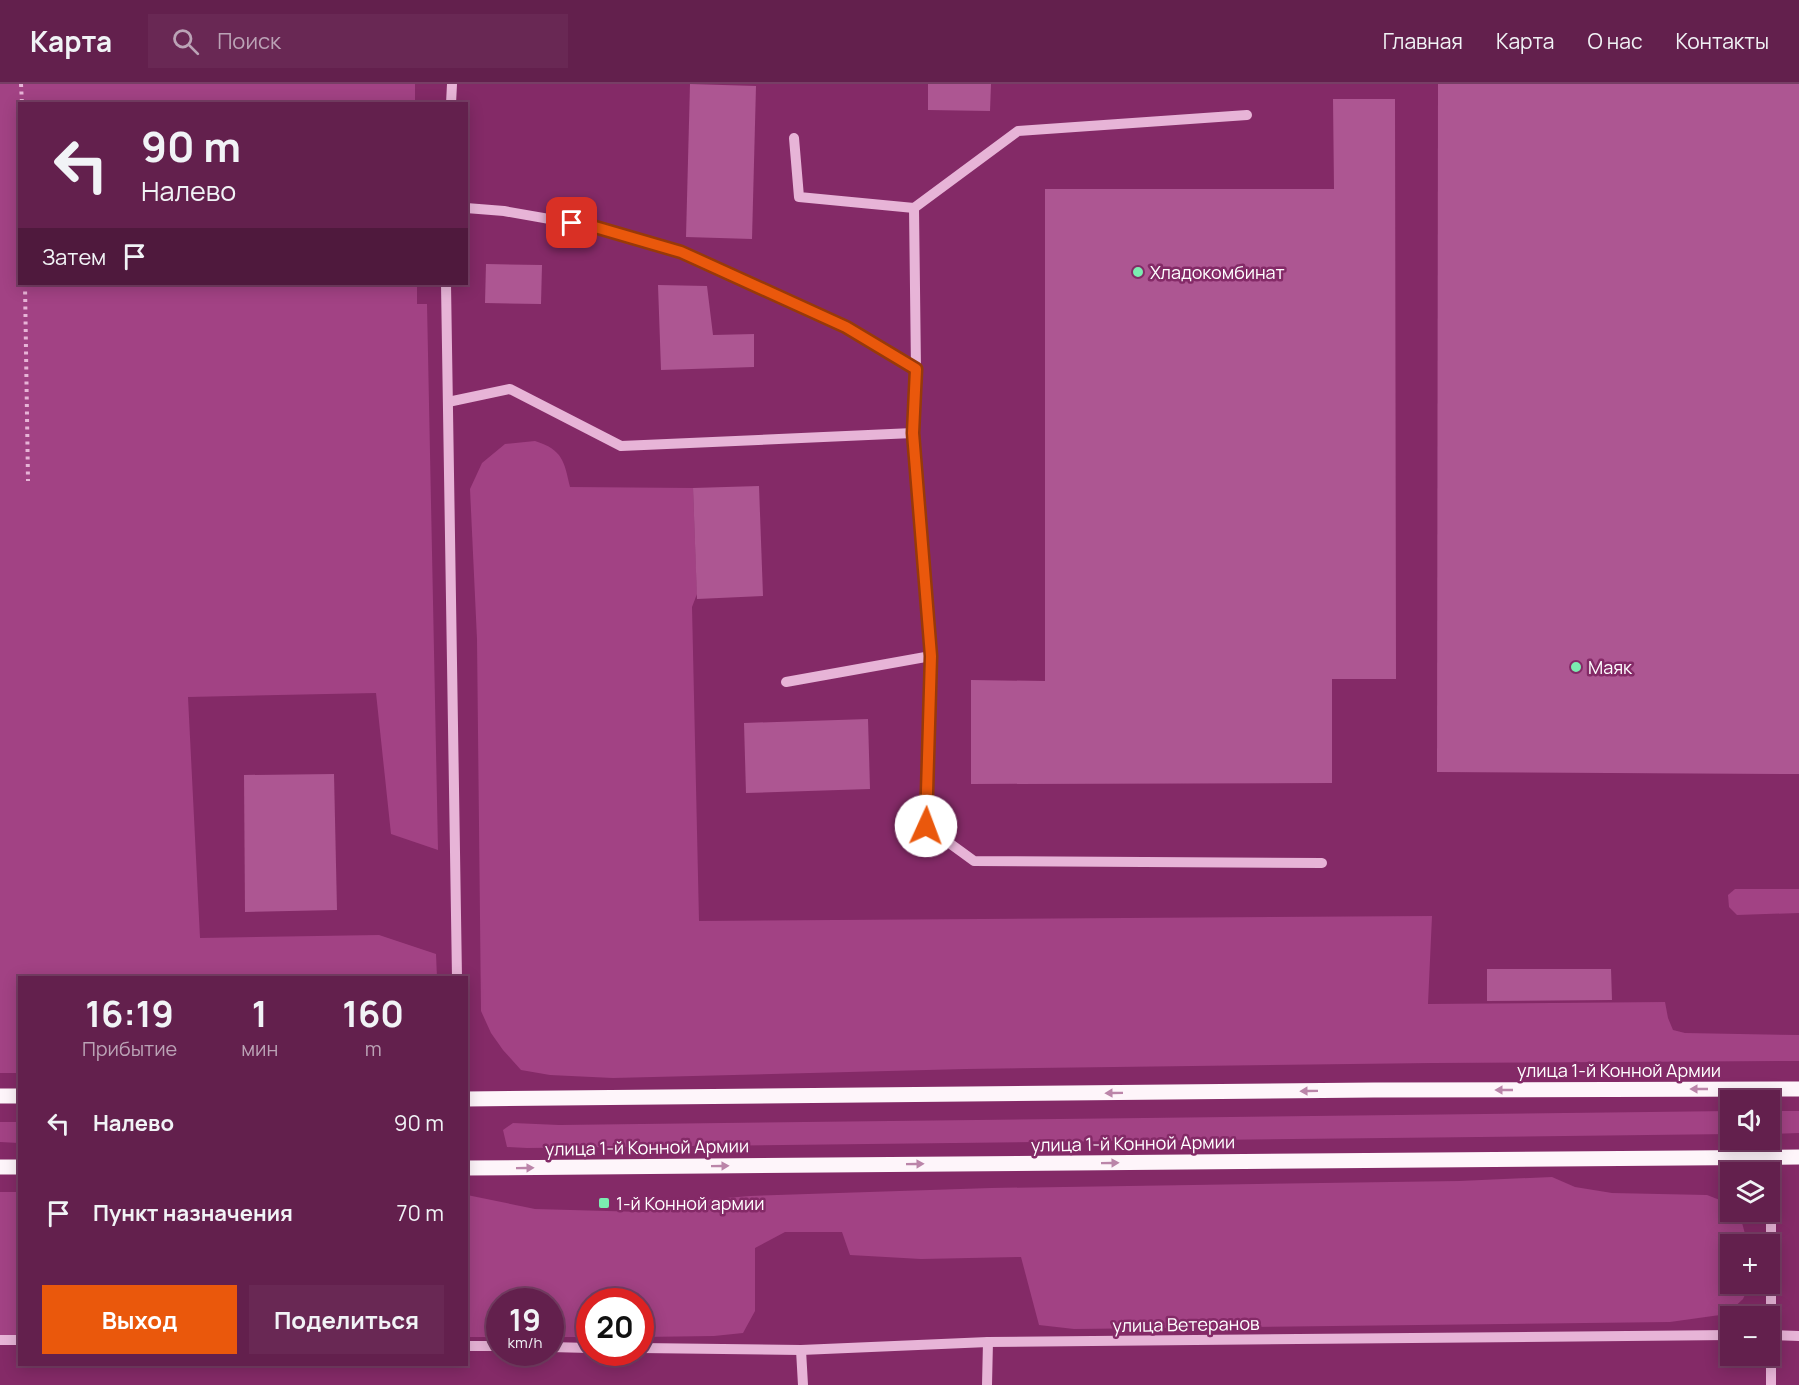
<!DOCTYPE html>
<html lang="ru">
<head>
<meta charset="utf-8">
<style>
	:root { --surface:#63204d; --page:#692854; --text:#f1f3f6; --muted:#bba3b6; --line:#773e65; --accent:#ea580c }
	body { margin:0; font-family:Manrope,sans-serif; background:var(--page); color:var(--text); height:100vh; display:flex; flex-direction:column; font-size:22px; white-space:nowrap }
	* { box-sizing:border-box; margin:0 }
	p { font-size:20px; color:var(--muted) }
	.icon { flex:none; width:33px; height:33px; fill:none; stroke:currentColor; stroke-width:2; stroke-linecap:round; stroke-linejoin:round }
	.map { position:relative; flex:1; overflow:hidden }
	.side { position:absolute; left:18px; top:892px; width:450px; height:390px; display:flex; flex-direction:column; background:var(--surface); border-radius:0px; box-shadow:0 3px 15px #0003,0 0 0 2px var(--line) }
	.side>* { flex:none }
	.guide { position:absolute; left:18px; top:18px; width:450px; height:183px; border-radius:0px; box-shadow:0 3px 15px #0003,0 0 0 2px var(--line); background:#63204d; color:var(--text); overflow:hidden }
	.fabs { position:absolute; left:1720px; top:1006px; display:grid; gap:12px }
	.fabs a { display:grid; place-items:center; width:60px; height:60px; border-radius:0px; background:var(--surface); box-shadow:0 3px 15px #0003,0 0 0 2px var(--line); font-size:30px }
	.speed { position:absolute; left:486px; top:1204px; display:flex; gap:12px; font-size:30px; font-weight:700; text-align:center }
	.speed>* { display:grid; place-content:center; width:78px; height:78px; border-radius:50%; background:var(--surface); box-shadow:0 3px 15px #0003,0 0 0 2px var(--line); line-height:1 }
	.speed small { font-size:15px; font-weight:400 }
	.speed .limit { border:9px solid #d22; background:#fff; color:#111 }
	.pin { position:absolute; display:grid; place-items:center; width:51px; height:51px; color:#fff; margin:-26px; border-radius:12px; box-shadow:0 3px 9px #0006 }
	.me { position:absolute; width:66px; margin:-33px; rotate:2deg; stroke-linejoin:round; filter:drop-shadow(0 0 4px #0008) }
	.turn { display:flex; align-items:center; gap:21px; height:126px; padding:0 24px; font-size:27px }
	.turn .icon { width:78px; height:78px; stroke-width:2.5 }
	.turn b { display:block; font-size:42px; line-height:51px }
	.then { display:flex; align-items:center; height:57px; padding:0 24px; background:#0003; gap:12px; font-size:22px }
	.eta { display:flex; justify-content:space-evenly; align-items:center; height:102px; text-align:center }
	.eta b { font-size:36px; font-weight:700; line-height:42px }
	.button { display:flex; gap:12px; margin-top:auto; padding:12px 24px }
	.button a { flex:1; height:69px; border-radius:0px; background:var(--accent); color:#fff; font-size:24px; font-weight:700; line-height:69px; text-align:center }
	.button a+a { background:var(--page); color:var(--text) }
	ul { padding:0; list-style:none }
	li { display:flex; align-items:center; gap:18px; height:90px; padding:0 24px }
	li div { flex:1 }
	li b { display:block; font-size:22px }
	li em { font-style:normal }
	header { display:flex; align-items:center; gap:36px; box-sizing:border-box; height:84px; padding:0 30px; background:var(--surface); border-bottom:2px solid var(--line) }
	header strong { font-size:28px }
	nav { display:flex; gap:33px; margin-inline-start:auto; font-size:21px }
	.search { width:420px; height:54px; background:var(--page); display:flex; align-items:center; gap:15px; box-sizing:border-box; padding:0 21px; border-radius:0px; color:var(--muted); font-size:22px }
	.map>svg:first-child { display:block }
</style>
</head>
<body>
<header>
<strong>Карта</strong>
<div class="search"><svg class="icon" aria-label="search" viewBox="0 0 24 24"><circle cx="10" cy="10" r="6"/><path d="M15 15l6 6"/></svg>Поиск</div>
<nav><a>Главная</a><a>Карта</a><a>О нас</a><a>Контакты</a></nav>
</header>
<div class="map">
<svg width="1799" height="1301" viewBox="0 0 1799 1301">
	<rect width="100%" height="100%" fill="#842a67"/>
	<g fill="#a24284">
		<polygon points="0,0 415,0 415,20 20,20 20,200 417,200 417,220 427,220 438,766 391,750 376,609 188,613 200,854 379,851 436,870 437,894 20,894 19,989 0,989"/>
		<path d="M535,357C563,366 564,377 570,403L693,404L697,510L692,523L699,837L1432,832L1428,920L1665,918L1668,934L1673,946L1685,949L1799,951V977L1432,979L966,985L613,994L550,991L521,986L503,966L491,949L481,927L477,555L470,405L482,379L505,360Z"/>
		<polygon points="1735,805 1799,805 1799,829 1737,831 1729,823 1728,811"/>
		<polygon points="1731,1027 1731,1050 527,1064 507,1063 503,1046 513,1039 559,1041"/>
		<polygon points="1770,1027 1799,1027 1799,1049 1770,1050"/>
		<polygon points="0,1038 19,1038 19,1059 0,1058"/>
		<polygon points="1552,1093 1575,1103 1612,1109 1707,1111 1725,1118 1731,1125 1731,1128 1734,1128 1741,1135 1748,1161 1731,1161 1731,1200 1750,1200 1743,1215 1727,1230 1670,1238 1074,1245 1039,1241 1021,1173 921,1175 850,1171 842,1148 785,1148 755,1164 755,1227 743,1249 714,1252 641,1253 640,1218 590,1218 589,1253 551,1253 550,1218 500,1218 499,1253 467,1253 467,1111 535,1125 643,1128 714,1115 750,1112 991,1104 1459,1097"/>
		<polygon points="0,1108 19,1108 19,1252 0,1251"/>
	</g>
	<g fill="#ad5692">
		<polygon points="690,0 756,2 752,155 686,153"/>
		<polygon points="928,0 991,0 990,27 928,26"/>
		<polygon points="1438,0 1799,0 1799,690 1437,688"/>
		<polygon points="1333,15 1395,15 1396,595 1332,595 1332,699 971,700 971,596 1045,597 1045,105 1334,105"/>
		<polygon points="486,180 542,181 541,220 485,219"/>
		<polygon points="658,201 707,202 713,251 754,250 754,283 661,286"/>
		<polygon points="759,402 763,512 697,515 693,404"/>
		<polygon points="868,635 870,705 746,709 744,639"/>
		<polygon points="334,690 337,826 245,828 244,691"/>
		<polygon points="1487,885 1611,885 1612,916 1487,917"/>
	</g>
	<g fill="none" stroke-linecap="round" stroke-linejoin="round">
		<g stroke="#e7b4d7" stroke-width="4" stroke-dasharray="3 4.5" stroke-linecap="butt">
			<polyline points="21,0 22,20"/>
			<polyline points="25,200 28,397"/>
		</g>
		<g stroke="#e7b4d7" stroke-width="10">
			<polyline points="451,20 452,0"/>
			<polyline points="1247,31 1018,47 914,124 916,285 913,349 931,572 926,742 974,777 1322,779"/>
			<polyline points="794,54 799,113 914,124"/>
			<polyline points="466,124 504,127 595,143 681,168 846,243 916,285"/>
			<polyline points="446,200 457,894"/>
			<polyline points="448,318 510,305 621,362 913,349"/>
			<polyline points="786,598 931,572"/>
			<polyline points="1771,1073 1771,1301"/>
			<polyline points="1770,1251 1799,1252"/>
			<polyline points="0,1256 20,1256"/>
			<polyline points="466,1262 500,1262"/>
			<polyline points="550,1263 590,1264"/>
			<polyline points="640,1264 801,1266 988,1258 1731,1251"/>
			<polyline points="801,1266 803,1301"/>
			<polyline points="987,1301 988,1258"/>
		</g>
		<g stroke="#fef5fa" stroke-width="15">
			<polyline points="0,1012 20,1012"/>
			<polyline points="466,1015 1374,1006 1799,1005"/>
			<polyline points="0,1083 20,1083"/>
			<polyline points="466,1084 1799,1073"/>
		</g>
	</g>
	<defs><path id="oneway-solid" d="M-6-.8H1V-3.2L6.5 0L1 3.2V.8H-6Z" transform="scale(1.5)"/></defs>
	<g fill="#bb85a9">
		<use href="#oneway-solid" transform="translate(1699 1005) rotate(180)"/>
		<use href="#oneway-solid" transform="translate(1504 1006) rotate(180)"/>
		<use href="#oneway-solid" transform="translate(1309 1007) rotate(179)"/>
		<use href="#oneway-solid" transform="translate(1114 1009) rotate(179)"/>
		<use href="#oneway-solid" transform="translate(1110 1079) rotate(-1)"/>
		<use href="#oneway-solid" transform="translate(915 1080) rotate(-1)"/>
		<use href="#oneway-solid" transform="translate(720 1082) rotate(-1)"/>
		<use href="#oneway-solid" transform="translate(525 1084) rotate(-1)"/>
	</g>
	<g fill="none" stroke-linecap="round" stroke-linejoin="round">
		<defs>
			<polyline id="route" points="572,139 595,143 681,168 846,243 916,285 913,349 931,572 926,742"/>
		</defs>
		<use href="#route" stroke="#983908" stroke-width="15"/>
		<use href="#route" stroke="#ea580c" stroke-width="10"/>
	</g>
	<g fill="#7bedb1" stroke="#842a67" stroke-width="2">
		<circle cx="1138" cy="188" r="6"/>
		<circle cx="1576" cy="583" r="6"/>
		<rect x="598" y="1113" width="12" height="12" rx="3"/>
	</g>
	<g text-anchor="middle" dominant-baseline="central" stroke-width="5" stroke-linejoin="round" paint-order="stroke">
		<g font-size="18" fill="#fff" stroke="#842a67" text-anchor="start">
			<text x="1150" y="188">Хладокомбинат</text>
			<text x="1588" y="583">Маяк</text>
			<text x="616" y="1119">1-й Конной армии</text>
		</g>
		<g font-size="18" fill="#fff" stroke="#842a67">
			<text x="1619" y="986">улица 1-й Конной Армии</text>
			<text transform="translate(1133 1059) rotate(-1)">улица 1-й Конной Армии</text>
			<text transform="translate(647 1063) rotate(-1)">улица 1-й Конной Армии</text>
			<text transform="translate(1186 1240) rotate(-1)">улица Ветеранов</text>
		</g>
	</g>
</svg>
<div class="fabs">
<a><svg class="icon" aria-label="sound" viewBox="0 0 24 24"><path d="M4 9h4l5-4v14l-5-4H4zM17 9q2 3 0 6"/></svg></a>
<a><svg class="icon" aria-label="layers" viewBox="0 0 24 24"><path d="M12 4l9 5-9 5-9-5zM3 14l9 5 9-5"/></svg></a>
<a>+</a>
<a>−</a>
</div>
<div class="speed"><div>19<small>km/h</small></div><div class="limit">20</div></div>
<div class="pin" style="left:572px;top:139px;background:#d93025"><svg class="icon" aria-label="arrive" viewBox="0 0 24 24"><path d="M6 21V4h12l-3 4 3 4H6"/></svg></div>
<svg class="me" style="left:926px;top:742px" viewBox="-20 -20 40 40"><circle r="19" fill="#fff"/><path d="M0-13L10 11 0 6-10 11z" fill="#ea580c"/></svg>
<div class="guide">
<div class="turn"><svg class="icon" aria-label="left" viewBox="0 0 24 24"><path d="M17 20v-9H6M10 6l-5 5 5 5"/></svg><div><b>90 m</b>Налево</div></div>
<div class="then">Затем<svg class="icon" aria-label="arrive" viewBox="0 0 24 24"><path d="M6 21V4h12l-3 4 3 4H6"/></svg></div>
</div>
<section class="side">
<div class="eta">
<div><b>16:19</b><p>Прибытие</p></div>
<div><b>1</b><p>мин</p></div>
<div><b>160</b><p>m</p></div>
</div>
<ul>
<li><svg class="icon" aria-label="left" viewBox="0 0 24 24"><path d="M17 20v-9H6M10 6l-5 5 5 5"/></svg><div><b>Налево</b></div><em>90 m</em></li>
<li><svg class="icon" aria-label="arrive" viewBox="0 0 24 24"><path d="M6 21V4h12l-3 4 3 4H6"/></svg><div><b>Пункт назначения</b></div><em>70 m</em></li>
</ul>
<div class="button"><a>Выход</a><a>Поделиться</a></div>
</section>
</div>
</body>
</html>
